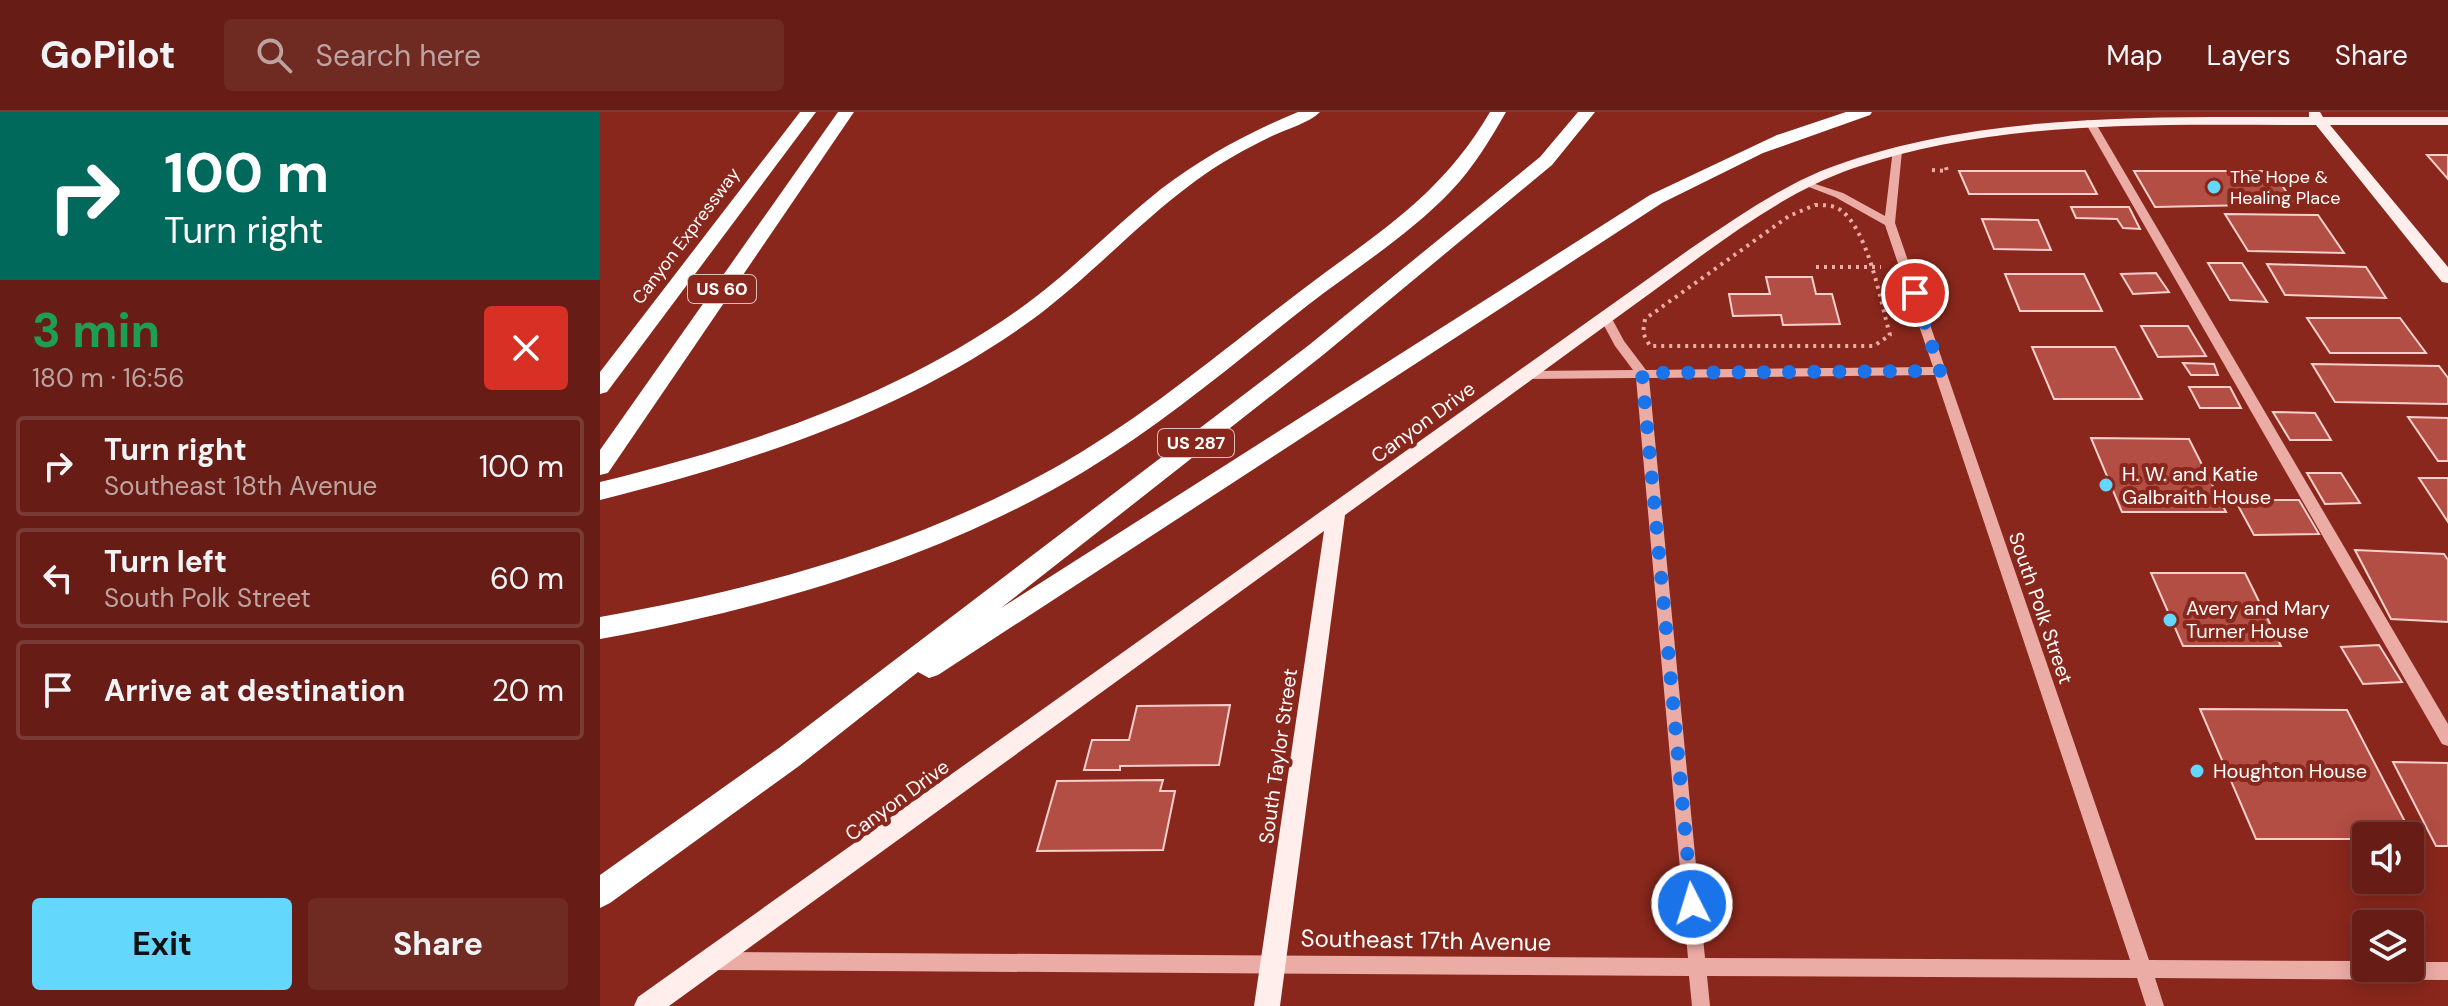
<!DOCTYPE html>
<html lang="en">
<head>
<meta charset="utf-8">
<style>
	:root { --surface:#671d15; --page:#6f2a22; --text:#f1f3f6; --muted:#bda2a0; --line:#7a3b34; --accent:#64d7fc }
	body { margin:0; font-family:"DM Sans",sans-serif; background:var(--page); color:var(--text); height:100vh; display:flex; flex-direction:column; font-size:30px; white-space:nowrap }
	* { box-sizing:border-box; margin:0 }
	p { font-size:26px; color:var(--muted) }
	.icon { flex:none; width:44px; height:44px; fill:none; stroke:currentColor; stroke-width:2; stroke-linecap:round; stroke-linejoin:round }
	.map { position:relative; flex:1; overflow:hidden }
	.side { display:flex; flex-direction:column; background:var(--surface); width:600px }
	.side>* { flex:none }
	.hud { background:#00695c; color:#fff; overflow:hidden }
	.fabs { position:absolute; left:1752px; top:710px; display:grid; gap:16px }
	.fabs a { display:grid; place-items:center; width:72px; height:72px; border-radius:8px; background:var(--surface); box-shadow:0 4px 20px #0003,0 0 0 2px var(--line); font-size:40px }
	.pin { position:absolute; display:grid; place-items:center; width:68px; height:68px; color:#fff; margin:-34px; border:4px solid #fff; border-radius:50%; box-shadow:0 2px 8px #0007 }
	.me { position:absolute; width:88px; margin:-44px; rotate:355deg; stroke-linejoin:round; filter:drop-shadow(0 0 6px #0008) }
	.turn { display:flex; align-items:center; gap:28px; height:168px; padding:0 32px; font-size:36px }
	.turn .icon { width:104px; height:104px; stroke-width:2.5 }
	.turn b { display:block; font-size:56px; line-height:68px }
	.round { display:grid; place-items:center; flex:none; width:84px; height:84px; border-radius:8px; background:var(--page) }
	.headline { display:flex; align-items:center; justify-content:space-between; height:136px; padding:0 32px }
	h1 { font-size:48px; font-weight:700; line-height:60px; color:#1e9e55 }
	.primary-button { display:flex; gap:16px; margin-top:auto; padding:16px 32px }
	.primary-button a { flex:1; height:92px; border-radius:8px; background:var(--accent); color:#111; font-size:32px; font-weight:700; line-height:92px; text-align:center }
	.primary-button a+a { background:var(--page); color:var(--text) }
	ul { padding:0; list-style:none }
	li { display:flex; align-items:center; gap:24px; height:100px; margin:0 16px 12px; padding:0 16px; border:4px solid var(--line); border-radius:8px }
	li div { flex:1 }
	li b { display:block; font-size:30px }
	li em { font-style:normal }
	header { display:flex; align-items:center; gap:48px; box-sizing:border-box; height:112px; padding:0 40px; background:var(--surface); border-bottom:2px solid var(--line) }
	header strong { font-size:38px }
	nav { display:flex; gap:44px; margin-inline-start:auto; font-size:28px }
	.search { width:560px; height:72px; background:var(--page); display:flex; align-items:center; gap:20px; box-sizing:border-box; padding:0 28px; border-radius:8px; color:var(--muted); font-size:30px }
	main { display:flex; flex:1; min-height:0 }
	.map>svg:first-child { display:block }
</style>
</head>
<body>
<header>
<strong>GoPilot</strong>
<div class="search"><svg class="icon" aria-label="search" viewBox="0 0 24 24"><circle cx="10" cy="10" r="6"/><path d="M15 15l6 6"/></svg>Search here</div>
<nav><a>Map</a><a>Layers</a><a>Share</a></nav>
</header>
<main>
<section class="side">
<div class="hud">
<div class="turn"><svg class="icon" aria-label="right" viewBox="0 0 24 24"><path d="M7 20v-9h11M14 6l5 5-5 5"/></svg><div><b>100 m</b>Turn right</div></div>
</div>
<div class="headline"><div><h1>3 min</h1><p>180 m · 16:56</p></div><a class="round" style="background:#d93025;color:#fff"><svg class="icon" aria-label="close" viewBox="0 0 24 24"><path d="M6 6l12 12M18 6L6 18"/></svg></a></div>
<ul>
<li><svg class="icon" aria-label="right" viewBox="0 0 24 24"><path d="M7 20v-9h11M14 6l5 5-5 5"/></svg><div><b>Turn right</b><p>Southeast 18th Avenue</p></div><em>100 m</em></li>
<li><svg class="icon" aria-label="left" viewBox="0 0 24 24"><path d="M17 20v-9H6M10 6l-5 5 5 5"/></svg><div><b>Turn left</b><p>South Polk Street</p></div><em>60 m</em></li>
<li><svg class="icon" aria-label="arrive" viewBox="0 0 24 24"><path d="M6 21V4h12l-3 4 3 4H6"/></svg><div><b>Arrive at destination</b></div><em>20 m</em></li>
</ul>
<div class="primary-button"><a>Exit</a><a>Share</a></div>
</section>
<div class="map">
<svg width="1848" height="894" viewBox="0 0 1848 894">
	<rect width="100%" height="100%" fill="#89271c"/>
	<g fill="#b24e44" stroke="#f9cfcc" stroke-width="2">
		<polygon points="1827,43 1848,43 1848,67"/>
		<polygon points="1359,59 1485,59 1497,82 1369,82"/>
		<polygon points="1534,59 1672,59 1695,92 1555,95"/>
		<polygon points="1471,95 1529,95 1540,117 1523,116 1517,107 1476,106"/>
		<polygon points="1625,102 1718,103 1744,141 1648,139"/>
		<polygon points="1382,107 1438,108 1451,138 1394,137"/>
		<polygon points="1608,151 1642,151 1667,190 1630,188"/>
		<polygon points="1667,152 1766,155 1786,186 1685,183"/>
		<polygon points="1556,161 1569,180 1533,182 1521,162"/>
		<polygon points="1405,162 1484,162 1502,199 1420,199"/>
		<polygon points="1166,165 1212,165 1216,182 1232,182 1240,212 1183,213 1181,203 1133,204 1129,182 1170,182"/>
		<polygon points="1707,206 1800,206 1826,241 1730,241"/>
		<polygon points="1541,214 1588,214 1606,244 1558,245"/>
		<polygon points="1432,235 1515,235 1542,287 1454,287"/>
		<polygon points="1583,251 1614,252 1618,263 1591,263"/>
		<polygon points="1712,252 1839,254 1848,266 1848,292 1735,290"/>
		<polygon points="1589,275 1630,275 1641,296 1600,296"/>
		<polygon points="1673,300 1715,301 1731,328 1690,328"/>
		<polygon points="1808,305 1848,306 1848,349 1838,349"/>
		<polygon points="1491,326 1589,327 1626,400 1522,400"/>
		<polygon points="1707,361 1741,361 1760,391 1725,392"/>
		<polygon points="1819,366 1848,366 1848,410"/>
		<polygon points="1635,388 1699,388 1719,422 1654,423"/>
		<polygon points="1755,438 1844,442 1848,448 1848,510 1791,507"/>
		<polygon points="1551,461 1645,461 1681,534 1583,534"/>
		<polygon points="1779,533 1802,570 1763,572 1741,535"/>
		<polygon points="630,593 619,653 520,654 520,658 484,658 492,628 529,628 537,594"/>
		<polygon points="1600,597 1747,598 1814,727 1810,727 1810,724 1766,724 1766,727 1656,727"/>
		<polygon points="1793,650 1848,651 1848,734 1836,734"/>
		<polygon points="563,668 560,679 575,679 563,738 437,739 457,669"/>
	</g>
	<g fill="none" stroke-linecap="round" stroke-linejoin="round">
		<g stroke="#ecaca6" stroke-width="4" stroke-dasharray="3 5" stroke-linecap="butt">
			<polyline points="1332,58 1347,59 1345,52"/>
			<path d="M1215,93C1223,93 1232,93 1239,97C1268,115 1281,192 1290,223L1274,234H1050L1043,221L1045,207L1189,104Z"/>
			<polyline points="1216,155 1281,155"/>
		</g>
		<g fill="#ecaca6" fill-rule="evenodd">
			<polygon points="1487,8 1495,10 1848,612 1848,634 1842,632 1485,10"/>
			<path d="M1293,37L1302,39L1295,111L1549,848L1766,849V856H1810V850H1848V868L1555,866L1564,894H1546L1537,866L1107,864L1110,894H1092L1089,864L113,858L107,855L104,849L107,843L113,840L1088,846L1036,266L927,267L921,263L927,259L1033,258L1015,234L1000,206L1006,202L1010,203L1024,229L1046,258L1333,255L1285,113L1235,85L1201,72L1206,69L1243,81L1285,104ZM1335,263L1530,848L1105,846L1049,266Z"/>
		</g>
		<path fill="#ffeeec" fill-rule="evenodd" d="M1709,0H1720L1723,5H1848V13H1730L1848,155V171L1842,170L1716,13C1561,13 1402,6 1254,56C1173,84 1103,144 1034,193C938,263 842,333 745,403L680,894H654L724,419L69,894H34L38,885L1090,137C1132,109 1174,79 1221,59C1372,0 1548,5 1709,5Z"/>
		<g fill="#fff" fill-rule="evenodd">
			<polygon points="200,0 216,0 7,280 0,282 0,260"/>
			<polygon points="238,0 254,0 8,361 0,363 0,338"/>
			<path d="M698,0H720C709,11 687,17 672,24C645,37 618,52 594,70C537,112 490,165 433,207C305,300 152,350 0,388V370C147,334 293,286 418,198C469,162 512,116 561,77C603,45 649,20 698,0Z"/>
			<path d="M890,0H906C890,28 873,56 851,79C809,123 756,156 708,193C636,250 564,311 485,359C337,448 168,496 0,527V505C163,476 324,432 468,348C550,300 623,238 698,181C775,122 839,87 890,0Z"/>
			<polygon points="978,0 995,0 952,53 723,243 401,496 1050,83 1177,23 1246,0 1272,0 1270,3 1163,41 1062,91 338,563 329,566 318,560 199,654 10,791 0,796 0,763 179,636 709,233 940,45"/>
		</g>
	</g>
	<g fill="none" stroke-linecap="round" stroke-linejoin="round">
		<polyline stroke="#1a73e8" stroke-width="14" stroke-dasharray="0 25.2" points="1092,792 1042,261 1340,259 1315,181"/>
	</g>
	<g fill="#64d7fc" stroke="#89271c" stroke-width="3">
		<circle cx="1614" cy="75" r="8"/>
		<circle cx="1506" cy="373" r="8"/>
		<circle cx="1570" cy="508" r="8"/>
		<circle cx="1597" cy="659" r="8"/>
	</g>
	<g text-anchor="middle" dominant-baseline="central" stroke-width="8" stroke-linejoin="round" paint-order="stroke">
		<g font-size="18" fill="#fff" stroke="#89271c" text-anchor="start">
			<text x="1630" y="65">The Hope &amp;<tspan x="1630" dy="21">Healing Place</tspan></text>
		</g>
		<g font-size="18" fill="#fff" stroke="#89271c">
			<text transform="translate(86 124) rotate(-53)">Canyon Expressway</text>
		</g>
		<g fill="#89271c" stroke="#dcbebb" stroke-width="2">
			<rect x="88" y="163" width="68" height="28" rx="6"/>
			<rect x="558" y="317" width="76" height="28" rx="6"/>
		</g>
		<g font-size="18" font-weight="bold" fill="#fff">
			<text x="122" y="177">US 60</text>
			<text x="596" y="331">US 287</text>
		</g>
		<g font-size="20" fill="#fff" stroke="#89271c">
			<text transform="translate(823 310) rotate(-36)">Canyon Drive</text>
			<text transform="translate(1441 496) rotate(71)">South Polk Street</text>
			<text transform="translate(678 644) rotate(-82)">South Taylor Street</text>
			<text transform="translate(297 688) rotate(-36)">Canyon Drive</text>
		</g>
		<g font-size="20" fill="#fff" stroke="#89271c" text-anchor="start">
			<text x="1522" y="362">H. W. and Katie<tspan x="1522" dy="23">Galbraith House</tspan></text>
			<text x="1586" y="496">Avery and Mary<tspan x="1586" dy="23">Turner House</tspan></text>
			<text x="1613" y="659">Houghton House</text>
		</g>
		<g font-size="24" fill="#fff" stroke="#89271c">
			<text transform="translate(826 828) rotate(1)">Southeast 17th Avenue</text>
		</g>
	</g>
</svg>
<div class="fabs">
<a><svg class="icon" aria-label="sound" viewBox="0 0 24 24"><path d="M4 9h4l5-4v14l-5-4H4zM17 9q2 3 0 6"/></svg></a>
<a><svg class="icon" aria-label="layers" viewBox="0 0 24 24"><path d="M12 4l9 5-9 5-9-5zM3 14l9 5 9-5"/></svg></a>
</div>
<div class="pin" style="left:1315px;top:181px;background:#d93025"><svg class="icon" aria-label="arrive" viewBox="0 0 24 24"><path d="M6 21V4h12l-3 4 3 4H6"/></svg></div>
<svg class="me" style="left:1092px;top:792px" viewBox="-20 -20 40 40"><circle r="17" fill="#1a73e8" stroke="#fff" stroke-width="3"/><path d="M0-11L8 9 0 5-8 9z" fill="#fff"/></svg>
</div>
</main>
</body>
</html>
